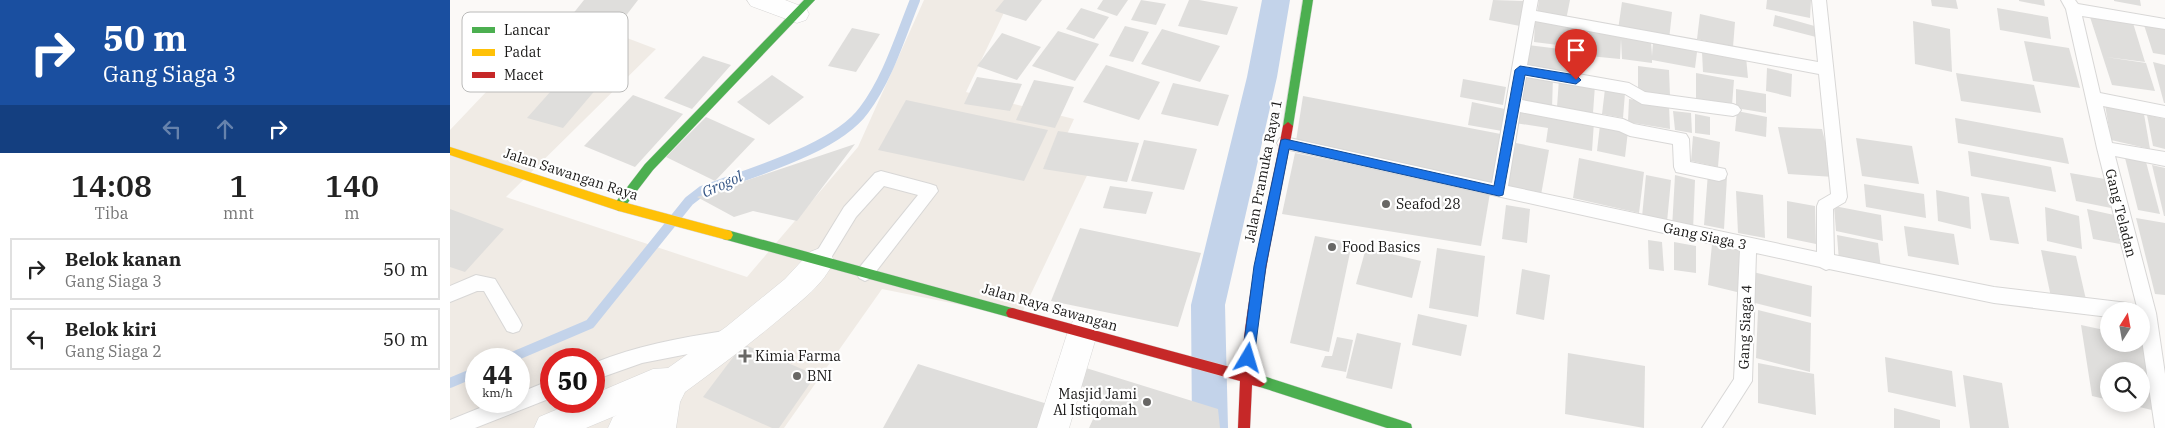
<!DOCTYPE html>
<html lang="id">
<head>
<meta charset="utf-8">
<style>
	:root { --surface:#fff; --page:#f2f2f2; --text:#222; --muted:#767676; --line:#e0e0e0 }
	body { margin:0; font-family:"IBM Plex Serif",serif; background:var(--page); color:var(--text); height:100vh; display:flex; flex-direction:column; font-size:19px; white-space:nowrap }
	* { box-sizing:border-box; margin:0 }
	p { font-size:16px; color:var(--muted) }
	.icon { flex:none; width:28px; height:28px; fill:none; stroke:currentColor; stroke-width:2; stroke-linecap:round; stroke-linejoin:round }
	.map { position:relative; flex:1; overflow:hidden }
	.sheet { display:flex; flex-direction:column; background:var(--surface); width:450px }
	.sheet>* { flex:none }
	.banner { background:#1a4fa0; color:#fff; overflow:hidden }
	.needle { width:32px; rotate:11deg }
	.buttons { position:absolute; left:1650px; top:302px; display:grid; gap:10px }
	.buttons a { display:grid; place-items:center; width:50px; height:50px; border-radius:50%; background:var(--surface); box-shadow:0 2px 12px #0003; font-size:25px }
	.speed { position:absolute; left:15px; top:348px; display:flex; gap:10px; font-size:25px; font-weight:700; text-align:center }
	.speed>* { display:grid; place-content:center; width:65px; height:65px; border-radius:50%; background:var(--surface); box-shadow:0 2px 12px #0003; line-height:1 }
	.speed small { font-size:12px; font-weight:400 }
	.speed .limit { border:8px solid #d22; background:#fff; color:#111 }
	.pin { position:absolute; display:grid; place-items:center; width:42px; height:42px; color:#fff; margin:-51px -21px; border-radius:50% 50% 50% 0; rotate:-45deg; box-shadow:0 0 5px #0007 }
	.pin .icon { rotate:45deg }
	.me { position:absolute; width:55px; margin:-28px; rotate:7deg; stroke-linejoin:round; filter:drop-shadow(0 0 4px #0008) }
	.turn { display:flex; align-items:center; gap:18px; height:105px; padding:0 20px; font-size:22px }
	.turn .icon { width:65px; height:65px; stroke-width:2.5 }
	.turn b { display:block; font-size:35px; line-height:42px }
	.lanes { display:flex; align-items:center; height:48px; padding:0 20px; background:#0003; justify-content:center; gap:25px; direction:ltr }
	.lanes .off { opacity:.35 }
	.eta { display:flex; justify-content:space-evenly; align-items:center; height:85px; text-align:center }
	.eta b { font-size:30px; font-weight:600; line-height:35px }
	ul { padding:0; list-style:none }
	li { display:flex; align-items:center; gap:15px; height:62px; margin:0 10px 8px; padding:0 10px; border:2px solid var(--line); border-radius:0px }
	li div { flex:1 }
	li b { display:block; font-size:19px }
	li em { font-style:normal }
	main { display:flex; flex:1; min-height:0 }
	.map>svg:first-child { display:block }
</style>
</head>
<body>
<main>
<section class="sheet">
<div class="banner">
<div class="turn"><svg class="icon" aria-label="right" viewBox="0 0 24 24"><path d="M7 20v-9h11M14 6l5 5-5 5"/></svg><div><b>50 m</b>Gang Siaga 3</div></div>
<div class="lanes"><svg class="icon off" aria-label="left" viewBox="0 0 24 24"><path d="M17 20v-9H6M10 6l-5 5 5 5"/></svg><svg class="icon off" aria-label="ahead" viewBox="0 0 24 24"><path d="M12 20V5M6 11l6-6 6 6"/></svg><svg class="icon" aria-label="right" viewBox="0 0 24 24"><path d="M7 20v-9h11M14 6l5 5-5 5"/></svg></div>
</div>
<div class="eta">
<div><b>14:08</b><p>Tiba</p></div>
<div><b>1</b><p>mnt</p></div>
<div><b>140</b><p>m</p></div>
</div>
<ul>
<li><svg class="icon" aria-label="right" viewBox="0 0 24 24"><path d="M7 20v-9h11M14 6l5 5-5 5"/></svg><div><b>Belok kanan</b><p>Gang Siaga 3</p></div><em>50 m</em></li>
<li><svg class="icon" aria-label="left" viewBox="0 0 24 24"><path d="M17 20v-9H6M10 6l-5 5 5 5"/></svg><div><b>Belok kiri</b><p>Gang Siaga 2</p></div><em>50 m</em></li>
</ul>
</section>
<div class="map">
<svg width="1715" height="428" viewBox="0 0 1715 428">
	<rect width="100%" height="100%" fill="#fbf9f7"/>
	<path fill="#f0ebe5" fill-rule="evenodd" d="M474,0H560L516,92L624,119L607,156L642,165L570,317L432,289L334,428H0V130L111,13L206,49L56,197L297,277L408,147ZM26,359H69V401H26ZM101,359H144V401H101Z"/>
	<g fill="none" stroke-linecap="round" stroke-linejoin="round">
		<g stroke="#c3d3ea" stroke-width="10">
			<path d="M58,359L140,324L239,201L252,191C298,173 385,150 414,110C438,78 450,37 465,0"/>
			<polyline points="0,383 26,372"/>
		</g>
		<polygon fill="#c3d3ea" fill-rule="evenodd" points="812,0 840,0 827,77 775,305 778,428 742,428 741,305 797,77"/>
	</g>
	<g fill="#dfdedc">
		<polygon points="134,0 188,0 158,39 110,30"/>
		<polygon points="554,0 592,0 576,21 545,11"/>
		<polygon points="653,0 678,0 667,16 647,9"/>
		<polygon points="691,0 716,4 706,25 681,20"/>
		<polygon points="739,0 749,0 788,7 777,35 728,26"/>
		<polygon points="1043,0 1074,1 1070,26 1039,20"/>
		<polygon points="1089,0 1120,0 1116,20 1087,14"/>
		<polygon points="1317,0 1361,0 1360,18 1316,9"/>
		<polygon points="1481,0 1506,0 1508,9 1482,6"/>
		<polygon points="1569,0 1594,0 1595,6 1569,1"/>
		<polygon points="1664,0 1690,0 1691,6 1664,1"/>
		<polygon points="1172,2 1222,12 1219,40 1168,30"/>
		<polygon points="631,8 659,17 644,39 616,29"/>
		<polygon points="1547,8 1598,17 1601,39 1550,30"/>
		<polygon points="1250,14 1285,22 1283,47 1247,39"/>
		<polygon points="1325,15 1368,27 1366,37 1323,26"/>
		<polygon points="1640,17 1683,23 1695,62 1656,57 1696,63 1705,91 1662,85"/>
		<polygon points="1085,19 1125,24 1124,47 1084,42"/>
		<polygon points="1463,21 1500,29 1502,72 1465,64"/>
		<polygon points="1694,25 1715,28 1715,55 1703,53"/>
		<polygon points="675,26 699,32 683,62 659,56"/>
		<polygon points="402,28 430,34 406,72 378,66"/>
		<polygon points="1139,28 1201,41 1202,56 1203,42 1247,52 1245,68 1202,60 1202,63 1172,59 1171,39 1170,59 1139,56"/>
		<polygon points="712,29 770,46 750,82 691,64"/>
		<polygon points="608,31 649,44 625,81 582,66"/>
		<polygon points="552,33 591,47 567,80 527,66"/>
		<polygon points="1574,41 1619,48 1630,88 1583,81"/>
		<polygon points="1078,45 1118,50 1117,74 1077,68"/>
		<polygon points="1252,52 1296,57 1298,78 1253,72"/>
		<polygon points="253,56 281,65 242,109 214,98"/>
		<polygon points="1703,62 1715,65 1715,103 1714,103"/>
		<polygon points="125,64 159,74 113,128 77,118"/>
		<polygon points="656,65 710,82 689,120 633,102"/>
		<polygon points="1188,66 1219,70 1220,96 1188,92"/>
		<polygon points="1317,68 1342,74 1341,97 1316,91"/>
		<polygon points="1073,73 1103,77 1102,108 1069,103"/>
		<polygon points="1246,73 1284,80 1282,105 1246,100"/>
		<polygon points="1506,73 1584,85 1591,113 1511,101"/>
		<polygon points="322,75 354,97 319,125 287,102"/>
		<polygon points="527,77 572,84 560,111 514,104"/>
		<polygon points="1013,79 1056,87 1053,105 1010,97"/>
		<polygon points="1109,79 1145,85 1143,113 1107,107"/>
		<polygon points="584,80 624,87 605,128 566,120"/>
		<polygon points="723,83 779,95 768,126 711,114"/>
		<polygon points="1155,89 1175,93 1173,118 1152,114"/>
		<polygon points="1286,89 1316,94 1316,113 1286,108"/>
		<polygon points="183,95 233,114 185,167 134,146"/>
		<polygon points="853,96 1056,135 1046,187 846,141"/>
		<polygon points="1179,99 1219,105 1220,129 1178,122"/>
		<polygon points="456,100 598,130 574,181 428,150"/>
		<polygon points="1022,102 1055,109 1052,131 1018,125"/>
		<polygon points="1655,105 1694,114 1700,149 1661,140"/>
		<polygon points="1067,109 1144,122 1142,151 1096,142 1098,128 1065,123"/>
		<polygon points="1223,111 1241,113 1242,133 1225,130"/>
		<polygon points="1287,111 1317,117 1316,137 1285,131"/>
		<polygon points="1245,114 1260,117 1260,135 1245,133"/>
		<polygon points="1697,115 1715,119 1715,149 1703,146"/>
		<polygon points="256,117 305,139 265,181 216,157"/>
		<polygon points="1505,118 1613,138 1619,164 1508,143"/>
		<polygon points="1150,125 1178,131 1175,157 1147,151"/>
		<polygon points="1328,127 1372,129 1384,177 1338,174"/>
		<polygon points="608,131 689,143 677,182 593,169"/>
		<polygon points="1243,136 1270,142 1268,167 1241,161"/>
		<polygon points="1406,138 1462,146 1469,184 1412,176"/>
		<polygon points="694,140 747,149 734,190 681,181"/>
		<polygon points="1066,143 1099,150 1091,195 1057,187"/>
		<polygon points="405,144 347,221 303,211 284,217 247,197"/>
		<polygon points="1518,151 1601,167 1606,192 1521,176"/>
		<polygon points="845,153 1040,193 1031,246 832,214"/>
		<polygon points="1129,158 1194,172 1189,213 1123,198"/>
		<polygon points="1675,158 1696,162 1710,214 1688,210"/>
		<polygon points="1702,165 1715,168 1715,216 1714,216"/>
		<polygon points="1258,173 1277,177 1274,229 1254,225"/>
		<polygon points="1620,173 1655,179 1661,208 1626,201"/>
		<polygon points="1196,175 1221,180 1217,222 1192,217"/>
		<polygon points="1225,175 1245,180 1243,231 1222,228"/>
		<polygon points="1414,184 1474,194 1476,218 1416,207"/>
		<polygon points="660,186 703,192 696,214 653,208"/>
		<polygon points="1486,190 1519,197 1521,229 1488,221"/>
		<polygon points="1286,191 1313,195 1315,238 1288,233"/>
		<polygon points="1531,193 1559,197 1569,244 1540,240"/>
		<polygon points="1337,201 1365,206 1366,244 1337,238"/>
		<polygon points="1056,205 1080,209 1077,243 1052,239"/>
		<polygon points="1384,206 1431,215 1433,241 1386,231"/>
		<polygon points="1595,207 1629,216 1632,249 1597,241"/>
		<polygon points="0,209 54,229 15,272 0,267"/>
		<polygon points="1637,209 1664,215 1670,244 1643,239"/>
		<polygon points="1686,218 1715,223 1715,295 1705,294"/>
		<polygon points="1454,226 1504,234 1509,265 1458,256"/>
		<polygon points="630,228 751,253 728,327 601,301"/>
		<polygon points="1387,235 1428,243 1431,269 1389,261"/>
		<polygon points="865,236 902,243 879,352 840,343"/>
		<polygon points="1198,240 1212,242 1214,271 1199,269"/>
		<polygon points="1224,242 1246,246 1246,273 1224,270"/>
		<polygon points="1262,244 1293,251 1291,293 1258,285"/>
		<polygon points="916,248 971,261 962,298 906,284"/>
		<polygon points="987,248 1035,256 1028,317 979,308"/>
		<polygon points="1591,250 1626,256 1637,304 1601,297"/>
		<polygon points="1072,269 1100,275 1094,320 1066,314"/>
		<polygon points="1303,272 1362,286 1361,317 1301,302"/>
		<polygon points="1308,310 1361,323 1360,372 1306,358"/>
		<polygon points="968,314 1017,325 1011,356 962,345"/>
		<polygon points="1631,325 1659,331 1659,344 1691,344 1691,338 1696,339 1710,412 1677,404 1691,404 1691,371 1659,371 1659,400 1642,396"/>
		<polygon points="907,333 951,343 942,389 896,378"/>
		<polygon points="887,337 903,340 896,372 871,367 875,356 882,356"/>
		<polygon points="293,344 366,375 329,428 322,428 253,397"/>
		<polygon points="1118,353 1195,366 1194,428 1115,414"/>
		<polygon points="1435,357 1502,371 1506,407 1438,392"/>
		<polygon points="1308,363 1364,374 1366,415 1308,403"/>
		<polygon points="468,364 604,406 594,428 433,428"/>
		<polygon points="636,368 768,409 770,428 639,428 654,395 628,385"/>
		<polygon points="1513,375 1552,383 1559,428 1520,428"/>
		<polygon points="1444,408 1490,420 1490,428 1444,428"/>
	</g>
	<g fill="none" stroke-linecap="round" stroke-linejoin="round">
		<defs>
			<g id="lane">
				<path d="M1074,0H1088L1086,11L1368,62L1362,0H1376L1397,197L1395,202L1383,209L1384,255L1544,287L1678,303L1684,305L1687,311H1659V317L1544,303L1379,269L1376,270L1370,267L1306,253L1302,381L1272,428H1252L1284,379L1290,250L835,149L830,148L827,143L830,138L835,137L1042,183ZM1085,21L1369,74L1381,194L1369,201L1367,206V252L1058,186L1070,112L1169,131L1180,136L1223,144L1224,167L1226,172L1269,181L1275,179L1277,174L1275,169L1240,162L1239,139L1236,134L1184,124L1173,119L1072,100L1076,77L1175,94L1192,104L1283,116L1288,114L1291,110L1288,106L1283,104L1195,92L1179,83L1077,65Z"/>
				<polygon points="1611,0 1625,0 1628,4 1715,19 1715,29 1632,16 1650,93 1715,106 1715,118 1653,106 1662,143 1715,152 1715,166 1665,156 1706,313 1715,374 1715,428 1705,428 1691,333 1691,311 1688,311 1647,148 1616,9"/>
				<polygon points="431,171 480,184 486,186 488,191 421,278 415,281 409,278 407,273 409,268 468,195 434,186 406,217 376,266 370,268 364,266 362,261 364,256 394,207 425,173"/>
				<polygon points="26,275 45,279 69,319 72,325 69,331 63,333 57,331 34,291 27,291 0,302 0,286"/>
				<path d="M274,331L280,333L283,339L280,345L274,347L192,363L144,380V363C186,346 229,338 274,331Z"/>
				<polygon points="101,380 101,398 25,428 0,428 0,420 47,401 69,401 69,393"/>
			</g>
			<g id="street">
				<polygon points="297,0 335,0 356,8 359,14 356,20 347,23 301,6"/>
				<path d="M370,248L380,252L384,261C374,284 351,301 332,317C301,343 268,368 235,392L230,402L226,428H158L163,417L167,415L136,428H84L89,417L127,401H144V394L203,369L218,368L276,327L335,279L360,252Z"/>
				<polygon points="633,317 643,321 648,331 619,428 587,428 618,331 623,321"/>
			</g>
			<g id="fast">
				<polygon points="354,0 365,0 203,170 173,209 169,211 165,209 163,206 165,203 195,164"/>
				<polygon points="853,0 863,0 843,126 838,130 833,126"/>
				<polygon points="277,230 562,308 566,309 568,313 566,317 562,318 277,240 273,239 271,235 273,231"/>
				<polygon points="810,375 956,422 961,424 962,428 937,428 810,387 806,385 804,381 806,377"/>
			</g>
			<polygon id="slow" points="0,147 169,201 277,230 281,231 283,235 281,239 277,240 169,211 0,155"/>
			<path id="jam" d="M838,122L843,126C829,209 808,289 803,373L814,377L816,381L814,385L810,387L802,385L800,428H788L790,381L558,317L556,313L558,309L562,308L791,370C797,287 818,207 833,126Z"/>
		</defs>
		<use href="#lane" stroke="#d8d7d6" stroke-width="2"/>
		<use href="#street" stroke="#d8d7d6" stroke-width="1"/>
		<use href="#fast" stroke="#d8d7d6" stroke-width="1"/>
		<use href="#slow" stroke="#d8d7d6" stroke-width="1"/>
		<use href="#jam" stroke="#d8d7d6" stroke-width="1"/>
		<use href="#lane" fill="#fefefe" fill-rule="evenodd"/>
		<use href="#street" fill="#fefefe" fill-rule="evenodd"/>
		<use href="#fast" fill="#4caf50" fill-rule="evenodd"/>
		<use href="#slow" fill="#ffc107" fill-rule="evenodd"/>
		<use href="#jam" fill="#c62828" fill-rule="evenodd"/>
	</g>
	<polygon fill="#1a73e8" stroke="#114b97" points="1070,66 1126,75 1131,80 1126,84 1075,75 1053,195 1049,196 839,149 816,266 804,358 803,363 798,364 794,363 792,358 804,266 831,140 835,139 1044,186 1065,70"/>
	<g fill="#686765" stroke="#fff" stroke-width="2">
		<circle cx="936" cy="204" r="5"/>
		<circle cx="882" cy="247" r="5"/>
		<path d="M292.5 348.5h5v5h5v5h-5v5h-5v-5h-5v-5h5z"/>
		<circle cx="347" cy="376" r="5"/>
		<circle cx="697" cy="402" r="5"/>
	</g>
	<g text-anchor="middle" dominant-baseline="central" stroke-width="4.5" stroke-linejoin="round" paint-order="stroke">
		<g font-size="14" fill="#191817" stroke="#fff">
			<text transform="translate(813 171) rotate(-79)">Jalan Pramuka Raya 1</text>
			<text transform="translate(121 174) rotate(18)">Jalan Sawangan Raya</text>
			<text transform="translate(1671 213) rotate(76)">Gang Teladan</text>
			<text transform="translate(1255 236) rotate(12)">Gang Siaga 3</text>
			<text transform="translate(600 307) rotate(16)">Jalan Raya Sawangan</text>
			<text transform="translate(1295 327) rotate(-88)">Gang Siaga 4</text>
		</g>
		<g font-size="14" fill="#191817" stroke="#fff" text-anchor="start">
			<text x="946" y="204">Seafod 28</text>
			<text x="892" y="247">Food Basics</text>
			<text x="305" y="356">Kimia Farma</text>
			<text x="357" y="376">BNI</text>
			<text x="687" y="394" text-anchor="end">Masjid Jami<tspan x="687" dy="16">Al Istiqomah</tspan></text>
		</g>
		<g font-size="15" font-style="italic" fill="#375786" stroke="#fff">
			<text transform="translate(272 184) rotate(-24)">Grogol</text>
		</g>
	</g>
	<rect x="12" y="12" width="166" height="80" rx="8" fill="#fff" stroke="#babab9" stroke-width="1"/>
	<rect x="22" y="27" width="23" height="6" fill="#4caf50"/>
	<rect x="22" y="49" width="23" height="7" fill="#ffc107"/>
	<rect x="22" y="72" width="23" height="6" fill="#c62828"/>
	<g font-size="14" fill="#191817">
		<text x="54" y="35">Lancar</text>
		<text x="54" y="57">Padat</text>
		<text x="54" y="80">Macet</text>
	</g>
</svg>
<div class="buttons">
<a><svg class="needle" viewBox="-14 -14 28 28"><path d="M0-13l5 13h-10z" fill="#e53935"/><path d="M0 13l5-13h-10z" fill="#767676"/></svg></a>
<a><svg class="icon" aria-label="search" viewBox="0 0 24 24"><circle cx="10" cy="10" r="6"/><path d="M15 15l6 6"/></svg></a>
</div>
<div class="speed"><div>44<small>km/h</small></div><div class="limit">50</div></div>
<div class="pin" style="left:1126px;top:80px;background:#d93025"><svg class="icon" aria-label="arrive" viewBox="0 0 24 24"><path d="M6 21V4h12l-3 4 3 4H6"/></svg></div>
<svg class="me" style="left:798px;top:358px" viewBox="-20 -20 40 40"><path d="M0-17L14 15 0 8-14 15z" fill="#1a73e8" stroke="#fff" stroke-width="4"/></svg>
</div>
</main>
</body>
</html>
